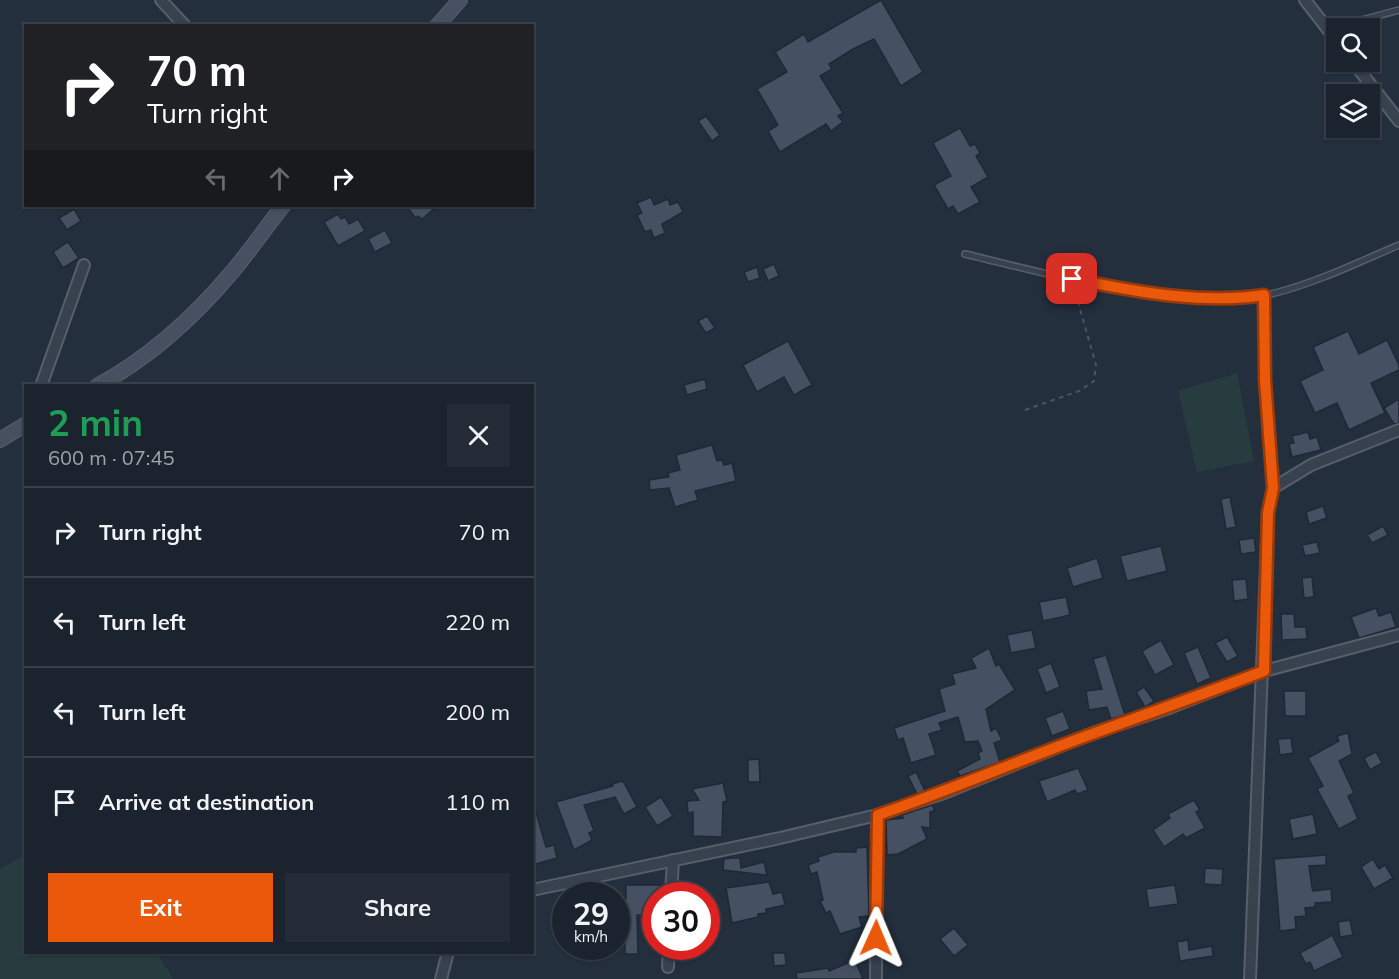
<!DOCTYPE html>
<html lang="en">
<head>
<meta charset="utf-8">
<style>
	:root { --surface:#1b232e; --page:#242b36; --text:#f1f3f6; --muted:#a0a4aa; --line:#39404a; --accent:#ea580c }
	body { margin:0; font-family:Mulish,sans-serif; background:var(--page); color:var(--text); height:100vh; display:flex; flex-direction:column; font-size:22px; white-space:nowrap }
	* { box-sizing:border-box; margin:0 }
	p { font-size:20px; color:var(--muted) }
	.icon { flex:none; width:33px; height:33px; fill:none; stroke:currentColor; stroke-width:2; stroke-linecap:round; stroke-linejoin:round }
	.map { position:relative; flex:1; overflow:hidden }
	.drawer { position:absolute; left:24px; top:384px; width:510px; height:570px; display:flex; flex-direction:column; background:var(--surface); border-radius:0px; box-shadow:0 2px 4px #0004,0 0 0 2px var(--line) }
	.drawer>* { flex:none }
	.guide { position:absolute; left:24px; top:24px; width:510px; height:183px; border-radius:0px; box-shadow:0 2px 4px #0004,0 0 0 2px var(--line); background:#202124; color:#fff; overflow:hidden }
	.buttons { position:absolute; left:1326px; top:18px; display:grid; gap:12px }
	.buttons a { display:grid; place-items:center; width:54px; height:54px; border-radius:0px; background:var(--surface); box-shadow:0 2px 4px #0004,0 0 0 2px var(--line); font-size:30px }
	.speed { position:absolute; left:552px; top:882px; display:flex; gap:12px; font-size:30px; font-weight:700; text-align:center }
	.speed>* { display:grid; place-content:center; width:78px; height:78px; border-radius:50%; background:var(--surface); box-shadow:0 2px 4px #0004,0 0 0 2px var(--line); line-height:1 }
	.speed small { font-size:15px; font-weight:400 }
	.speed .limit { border:9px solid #d22; background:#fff; color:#111 }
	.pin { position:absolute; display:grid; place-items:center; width:51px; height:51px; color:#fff; margin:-26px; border-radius:12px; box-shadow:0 3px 9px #0006 }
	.me { position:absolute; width:66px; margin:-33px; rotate:1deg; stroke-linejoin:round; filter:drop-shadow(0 0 4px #0008) }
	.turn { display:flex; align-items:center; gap:21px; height:126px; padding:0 24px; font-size:27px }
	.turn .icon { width:78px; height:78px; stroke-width:2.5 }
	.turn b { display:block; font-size:42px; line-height:51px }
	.lanes { display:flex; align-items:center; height:57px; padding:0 24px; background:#0003; justify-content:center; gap:30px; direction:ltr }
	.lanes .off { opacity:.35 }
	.round { display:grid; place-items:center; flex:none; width:63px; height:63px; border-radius:0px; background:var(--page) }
	.overview { display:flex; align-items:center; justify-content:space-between; height:102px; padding:0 24px }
	h1 { font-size:36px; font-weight:700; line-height:45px; color:#1e9e55 }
	.cta { display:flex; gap:12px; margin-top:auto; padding:12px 24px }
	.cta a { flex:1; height:69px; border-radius:0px; background:var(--accent); color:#fff; font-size:24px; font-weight:700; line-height:69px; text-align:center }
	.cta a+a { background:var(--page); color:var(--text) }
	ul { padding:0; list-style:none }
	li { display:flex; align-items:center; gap:18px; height:90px; padding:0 24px; border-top:2px solid var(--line) }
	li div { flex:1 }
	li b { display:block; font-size:22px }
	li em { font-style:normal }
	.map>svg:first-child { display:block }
</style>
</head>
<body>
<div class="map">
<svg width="1399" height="979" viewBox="0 0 1399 979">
	<rect width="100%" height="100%" fill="#242f3e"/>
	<g fill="#263c3f">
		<polygon points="1237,373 1254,461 1197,472 1178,391"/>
		<polygon points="25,855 26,952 157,953 173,979 0,979 0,869"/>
	</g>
	<g fill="#455162" stroke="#1f2835" stroke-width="1.5">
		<polygon points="881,0 923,72 901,86 874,39 853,49 829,64 832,69 820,76 843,113 838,116 843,122 831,131 826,124 780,152 768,131 778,125 757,89 787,72 775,52 804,34 808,42"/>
		<polygon points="706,116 720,135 712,141 698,121"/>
		<polygon points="960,128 970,146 975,144 980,153 976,156 988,177 971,187 980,202 958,214 953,206 948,209 934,185 951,176 933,143"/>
		<polygon points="651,197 654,205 668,199 670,205 678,202 683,212 662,224 665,233 654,238 651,230 645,232 637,215 642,213 637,203"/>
		<polygon points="406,206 437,206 422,219 418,216 416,218"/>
		<polygon points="74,209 81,221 67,230 59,218"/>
		<polygon points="338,214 341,219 345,217 349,224 358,219 365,231 338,246 324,222"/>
		<polygon points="385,230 392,243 375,252 368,239"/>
		<polygon points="68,242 79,258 63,268 53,252"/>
		<polygon points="774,264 779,276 768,281 763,269"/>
		<polygon points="757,267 760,278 748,282 744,272"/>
		<polygon points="707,316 715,328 706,333 698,321"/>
		<polygon points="1348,331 1359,354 1387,340 1399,365 1399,370 1371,383 1385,413 1349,430 1337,403 1315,413 1300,381 1323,370 1313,347"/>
		<polygon points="788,341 812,385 794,395 784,377 757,392 743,365"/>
		<polygon points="705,379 707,389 687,395 684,385"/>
		<polygon points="1399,399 1399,423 1394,424 1384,408"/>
		<polygon points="1308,432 1310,439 1317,437 1321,450 1292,457 1289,444 1294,443 1292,436"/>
		<polygon points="712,445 717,461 722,460 724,465 732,463 736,481 695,491 698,500 675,507 669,488 650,490 649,480 669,477 668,473 680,470 676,455"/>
		<polygon points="1230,497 1236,527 1226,529 1221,499"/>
		<polygon points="1323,506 1327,518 1309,524 1306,512"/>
		<polygon points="1383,526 1388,535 1372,543 1367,535"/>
		<polygon points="1254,538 1256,552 1241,554 1239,540"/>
		<polygon points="1317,542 1320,553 1305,556 1302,545"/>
		<polygon points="1161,546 1167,571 1127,581 1120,556"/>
		<polygon points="1097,558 1103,578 1073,587 1067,568"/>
		<polygon points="1312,577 1314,597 1304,598 1302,578"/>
		<polygon points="1246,579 1248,599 1234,601 1232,580"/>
		<polygon points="1066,597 1070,615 1043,621 1039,602"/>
		<polygon points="1376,608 1379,616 1391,612 1396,627 1359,638 1351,617"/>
		<polygon points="1281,614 1294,614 1295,627 1306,627 1307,639 1282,640"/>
		<polygon points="1032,630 1036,648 1011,653 1007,635"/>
		<polygon points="1227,637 1238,656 1227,662 1215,643"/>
		<polygon points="1161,640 1174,665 1155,675 1142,651"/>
		<polygon points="1198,647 1211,678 1197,684 1184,653"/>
		<polygon points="989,648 996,666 999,664 1015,690 986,709 991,731 996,728 1002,740 994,743 1000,762 960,776 957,771 980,759 978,753 982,751 978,741 965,742 958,717 939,723 942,730 929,734 936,755 911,763 903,738 898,740 894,728 945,711 939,689 955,684 952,674 976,668 971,658"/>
		<polygon points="1106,655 1125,715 1111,719 1107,707 1089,710 1086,691 1102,689 1093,659"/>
		<polygon points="1051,663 1060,687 1046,693 1037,669"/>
		<polygon points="1144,687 1154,701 1145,707 1136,692"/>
		<polygon points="1284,691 1306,691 1306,716 1285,716"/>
		<polygon points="1063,711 1070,729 1052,736 1045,718"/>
		<polygon points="1348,733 1352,754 1339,761 1354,793 1348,796 1358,819 1339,829 1317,789 1323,786 1308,758 1339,741 1337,736"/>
		<polygon points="1291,738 1293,753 1280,755 1278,739"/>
		<polygon points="1376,752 1382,763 1370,770 1364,758"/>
		<polygon points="759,759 760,782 748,782 748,760"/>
		<polygon points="1078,768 1088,790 1077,794 1075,790 1047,802 1039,781"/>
		<polygon points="916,772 925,791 917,794 908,776"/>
		<polygon points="623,781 637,807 624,814 615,797 584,805 594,831 589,833 592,840 574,850 556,802 613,786 612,784"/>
		<polygon points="723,783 727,801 723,802 722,837 693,836 693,812 688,813 687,801 699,800 692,789"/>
		<polygon points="661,797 673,816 657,826 645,807"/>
		<polygon points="1194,800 1200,810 1196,812 1205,828 1186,838 1183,834 1164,847 1153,830 1170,818 1168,814"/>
		<polygon points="932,805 935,810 930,812 930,828 922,827 927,839 898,854 887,855 886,820 903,818 902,815"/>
		<polygon points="532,809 535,809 546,847 554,845 557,858 532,865"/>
		<polygon points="1313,814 1317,834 1293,839 1289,819"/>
		<polygon points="867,847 869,916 859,917 862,927 840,934 830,911 826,913 820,901 823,900 817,872 811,874 808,865 819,861 818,857 834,852 856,852 856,848"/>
		<polygon points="1326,855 1326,865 1309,866 1312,888 1313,891 1331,889 1332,902 1315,903 1315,907 1305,908 1306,916 1295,917 1296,929 1280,931 1274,859"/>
		<polygon points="732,858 740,858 741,868 764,862 767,875 723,870 724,859"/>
		<polygon points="1373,859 1379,869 1385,865 1393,878 1374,889 1361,867"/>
		<polygon points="1205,868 1223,869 1222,885 1204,884"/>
		<polygon points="769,882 773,894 782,892 785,905 766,909 766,913 758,914 758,917 732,923 726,888"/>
		<polygon points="626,885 660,885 660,896 656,896 656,916 637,915 638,954 625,954 625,944 616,947 616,900 626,899"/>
		<polygon points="1175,885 1178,904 1149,908 1146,889"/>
		<polygon points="1350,920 1353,935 1340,937 1338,922"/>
		<polygon points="954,928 968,945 954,956 940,939"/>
		<polygon points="1332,935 1343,957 1314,971 1310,962 1306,964 1300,953"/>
		<polygon points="1188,940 1189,950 1212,946 1213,956 1180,961 1177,942"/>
		<polygon points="773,953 785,953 786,965 774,966"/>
		<polygon points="855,960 863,979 797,979 796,973 828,968 829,971"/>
	</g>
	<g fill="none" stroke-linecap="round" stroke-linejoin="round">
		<defs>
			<g id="lane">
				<polyline points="1328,29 1399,10"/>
				<path d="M965,254C1050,274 1192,316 1275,293C1318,282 1359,262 1399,245"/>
				<polyline points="1264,295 1265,380 1273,488"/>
			</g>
			<g id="street">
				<polyline points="161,0 185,26"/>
				<polyline points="1305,0 1336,40"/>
				<polyline points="1353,62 1399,121"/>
				<polyline points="41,386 84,265"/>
				<polyline points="532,890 780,838 877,815 944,793 1093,733 1169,708 1264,671 1399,635"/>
				<polyline points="671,896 673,860"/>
				<polyline points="668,967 669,946"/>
				<polyline points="441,979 448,952"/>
				<polyline points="876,979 877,815"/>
				<polyline points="1250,979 1268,513 1273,488 1311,465 1399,430"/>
			</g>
			<g id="secondary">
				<polyline points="437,26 460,0"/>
				<path d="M97,386C149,358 195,316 232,272C250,251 266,227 283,206"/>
				<polyline points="0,440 26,424"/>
			</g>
		</defs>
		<use href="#lane" stroke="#565f6c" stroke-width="8"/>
		<use href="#street" stroke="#565f6c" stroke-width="14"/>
		<use href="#secondary" stroke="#565f6c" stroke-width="16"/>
		<polyline stroke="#44595c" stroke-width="2" stroke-dasharray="4.5 4.5" stroke-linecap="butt" points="1025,410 1079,391 1094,381 1096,365 1074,288"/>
		<use href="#lane" stroke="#38414e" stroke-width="5"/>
		<use href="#street" stroke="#38414e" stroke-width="10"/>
		<use href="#secondary" stroke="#465061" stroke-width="14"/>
	</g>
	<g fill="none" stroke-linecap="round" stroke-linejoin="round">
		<defs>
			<path id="route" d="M876,938L878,815C950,790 1020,760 1092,734C1149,713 1207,693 1264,671L1268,513L1273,488L1265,380L1264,295C1200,305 1136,291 1072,279"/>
		</defs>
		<use href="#route" stroke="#983908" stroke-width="15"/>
		<use href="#route" stroke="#ea580c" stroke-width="10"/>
	</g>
</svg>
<div class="buttons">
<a><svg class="icon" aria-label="search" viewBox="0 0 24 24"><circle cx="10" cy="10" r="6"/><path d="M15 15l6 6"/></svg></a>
<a><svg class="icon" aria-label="layers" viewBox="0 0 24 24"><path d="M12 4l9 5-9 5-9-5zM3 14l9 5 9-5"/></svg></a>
</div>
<div class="speed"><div>29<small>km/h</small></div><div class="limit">30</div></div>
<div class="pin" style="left:1072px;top:279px;background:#d93025"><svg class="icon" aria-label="arrive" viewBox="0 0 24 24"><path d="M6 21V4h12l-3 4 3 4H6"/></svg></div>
<svg class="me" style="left:876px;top:938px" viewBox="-20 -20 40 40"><path d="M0-17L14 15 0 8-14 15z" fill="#ea580c" stroke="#fff" stroke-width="4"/></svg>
<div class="guide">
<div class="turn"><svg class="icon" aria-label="right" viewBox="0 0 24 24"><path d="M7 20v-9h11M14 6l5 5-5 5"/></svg><div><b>70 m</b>Turn right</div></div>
<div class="lanes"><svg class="icon off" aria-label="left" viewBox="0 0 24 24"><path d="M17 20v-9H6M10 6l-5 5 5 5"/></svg><svg class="icon off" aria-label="ahead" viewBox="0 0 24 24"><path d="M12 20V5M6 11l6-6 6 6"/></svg><svg class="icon" aria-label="right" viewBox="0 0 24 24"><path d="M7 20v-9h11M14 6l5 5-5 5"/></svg></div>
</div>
<section class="drawer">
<div class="overview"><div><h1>2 min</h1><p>600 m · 07:45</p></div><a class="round"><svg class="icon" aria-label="close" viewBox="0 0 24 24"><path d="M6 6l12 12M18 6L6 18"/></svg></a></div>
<ul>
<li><svg class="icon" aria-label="right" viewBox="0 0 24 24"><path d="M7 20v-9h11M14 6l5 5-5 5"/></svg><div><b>Turn right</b></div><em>70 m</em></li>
<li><svg class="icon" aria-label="left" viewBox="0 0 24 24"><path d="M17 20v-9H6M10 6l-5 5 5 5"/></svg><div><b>Turn left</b></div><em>220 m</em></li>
<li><svg class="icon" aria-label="left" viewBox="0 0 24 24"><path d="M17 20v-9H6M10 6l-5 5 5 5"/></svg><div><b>Turn left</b></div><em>200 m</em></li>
<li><svg class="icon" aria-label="arrive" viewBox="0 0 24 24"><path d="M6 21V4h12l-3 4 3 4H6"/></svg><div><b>Arrive at destination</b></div><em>110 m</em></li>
</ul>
<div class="cta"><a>Exit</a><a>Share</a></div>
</section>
</div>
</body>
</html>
